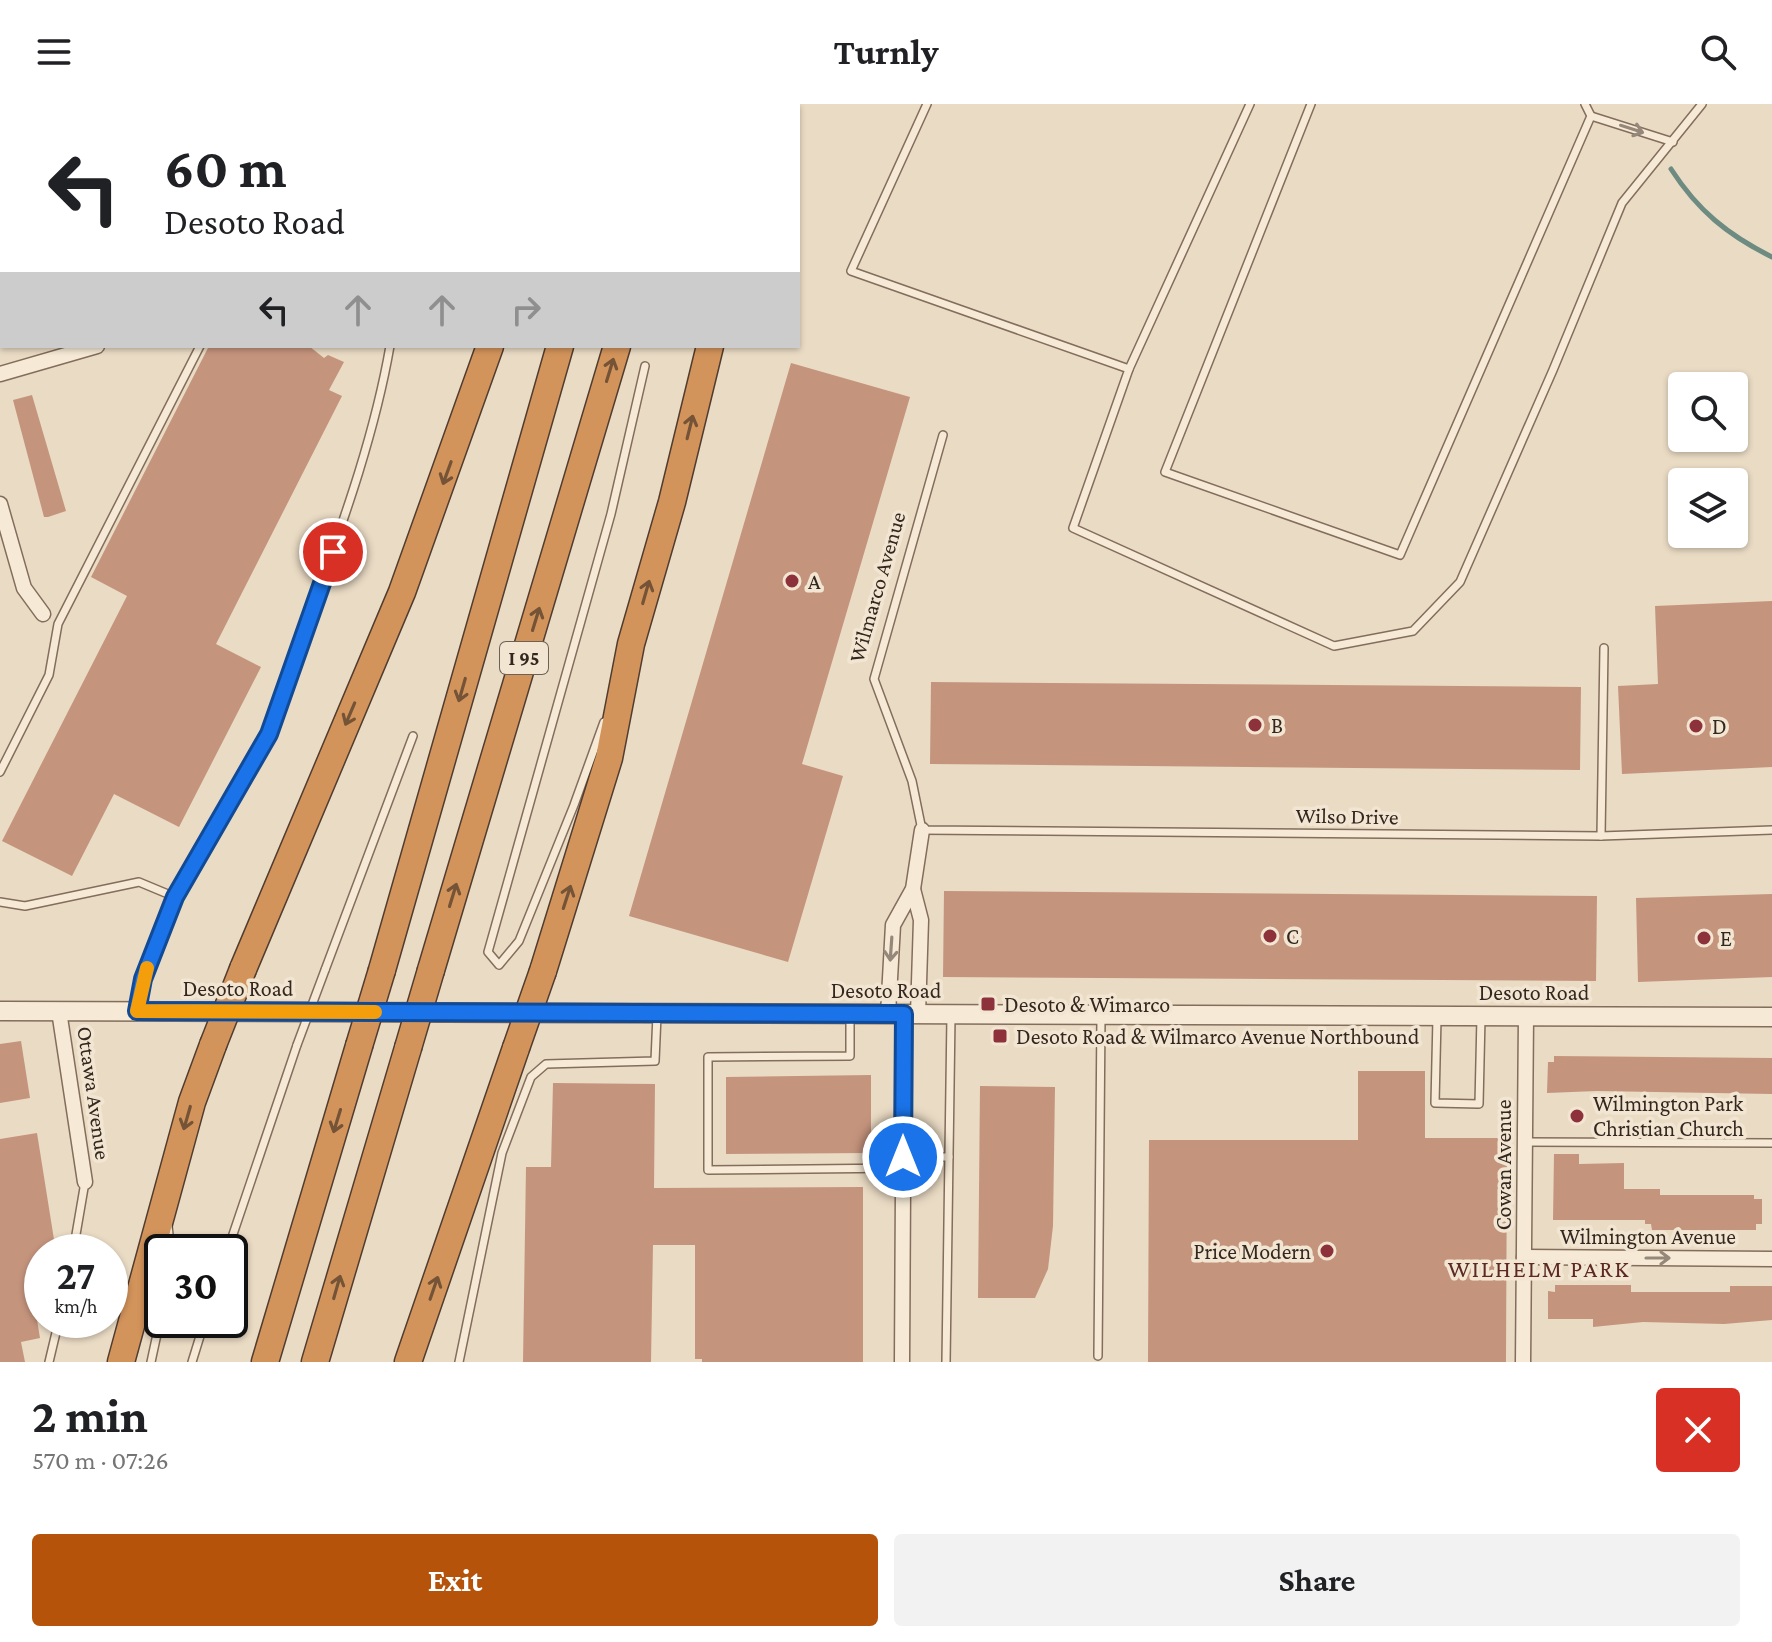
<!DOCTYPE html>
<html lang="en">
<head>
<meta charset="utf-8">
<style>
	:root { --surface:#fff; --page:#f2f2f2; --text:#202124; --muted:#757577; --accent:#b45309 }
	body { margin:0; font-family:"Crimson Pro",serif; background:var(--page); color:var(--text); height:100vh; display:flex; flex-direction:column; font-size:30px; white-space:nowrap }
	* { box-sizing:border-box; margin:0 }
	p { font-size:26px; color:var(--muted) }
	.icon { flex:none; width:44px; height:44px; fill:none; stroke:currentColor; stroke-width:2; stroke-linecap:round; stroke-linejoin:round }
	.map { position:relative; height:1258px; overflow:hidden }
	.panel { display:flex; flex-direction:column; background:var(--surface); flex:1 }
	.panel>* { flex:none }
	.banner { position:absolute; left:0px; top:0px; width:800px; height:244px; box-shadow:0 2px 6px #0004; background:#fff; color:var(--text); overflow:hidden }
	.controls { position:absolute; left:1668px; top:268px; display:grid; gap:16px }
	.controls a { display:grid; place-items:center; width:80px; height:80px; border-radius:8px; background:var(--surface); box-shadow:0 2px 6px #0004; font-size:40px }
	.speed { position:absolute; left:24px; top:1130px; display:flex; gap:16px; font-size:40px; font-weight:700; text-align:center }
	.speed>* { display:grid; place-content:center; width:104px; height:104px; border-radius:50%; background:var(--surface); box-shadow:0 2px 6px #0004; line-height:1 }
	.speed small { font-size:20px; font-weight:400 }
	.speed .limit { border:4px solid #111; border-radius:12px; background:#fff; color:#111 }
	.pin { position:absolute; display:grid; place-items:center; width:68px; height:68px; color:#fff; margin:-34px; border:4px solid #fff; border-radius:50%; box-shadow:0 2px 8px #0007 }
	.me { position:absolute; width:88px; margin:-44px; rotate:0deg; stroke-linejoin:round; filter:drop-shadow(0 0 6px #0008) }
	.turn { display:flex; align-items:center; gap:28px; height:168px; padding:0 32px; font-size:36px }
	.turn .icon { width:104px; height:104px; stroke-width:2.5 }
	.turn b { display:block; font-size:56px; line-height:68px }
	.lanes { display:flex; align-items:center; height:76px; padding:0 32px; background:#0003; justify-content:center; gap:40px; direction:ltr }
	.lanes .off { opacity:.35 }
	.round { display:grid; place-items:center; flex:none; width:84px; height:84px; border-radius:8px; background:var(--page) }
	.overview { display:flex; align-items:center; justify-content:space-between; height:136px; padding:0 32px }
	h1 { font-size:48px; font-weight:700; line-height:60px }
	.button { display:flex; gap:16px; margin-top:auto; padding:16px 32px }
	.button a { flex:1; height:92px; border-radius:8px; background:var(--accent); color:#fff; font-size:32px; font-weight:700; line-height:92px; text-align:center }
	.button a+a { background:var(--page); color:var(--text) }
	header { display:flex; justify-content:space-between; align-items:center; height:104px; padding:0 32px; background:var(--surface); font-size:36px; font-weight:700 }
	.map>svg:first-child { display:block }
</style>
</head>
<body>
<header><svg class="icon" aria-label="menu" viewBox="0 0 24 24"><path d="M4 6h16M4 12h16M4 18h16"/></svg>Turnly<svg class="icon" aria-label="search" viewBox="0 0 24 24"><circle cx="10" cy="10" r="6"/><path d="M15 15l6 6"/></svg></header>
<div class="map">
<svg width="1772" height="1258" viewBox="0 0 1772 1258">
	<rect width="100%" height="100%" fill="#eadbc4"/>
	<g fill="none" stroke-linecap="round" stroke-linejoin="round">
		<path stroke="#6d8b81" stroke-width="5" d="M1671,65C1698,107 1728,131 1772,153"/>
	</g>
	<g fill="#c5947d">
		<polygon points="209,242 309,242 324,254 328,251 344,258 329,286 342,292 216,540 261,563 179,723 114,690 72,772 2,737 127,492 91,473"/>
		<polygon points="791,259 910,293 802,660 843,672 788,858 629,812"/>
		<polygon points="32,291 66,407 48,413 44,413 13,296"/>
		<polygon points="1772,497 1772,663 1622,670 1618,582 1658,580 1655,502"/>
		<polygon points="931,578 1581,583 1580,666 930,660"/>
		<polygon points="944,787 1597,792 1596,877 943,873"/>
		<polygon points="1772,790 1772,873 1638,878 1636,794"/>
		<polygon points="21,937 30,994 0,999 0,940"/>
		<polygon points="1554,952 1772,954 1772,990 1597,987 1547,989 1548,958 1554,958"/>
		<polygon points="1358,967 1425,967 1425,1034 1507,1034 1506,1258 1148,1258 1149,1036 1358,1036"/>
		<polygon points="871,971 871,1049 726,1050 726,973"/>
		<polygon points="553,979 655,980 654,1084 863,1083 863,1258 702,1258 702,1255 695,1255 695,1141 653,1141 651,1258 523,1258 526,1063 551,1063"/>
		<polygon points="980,982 1055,983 1053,1122 1048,1165 1035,1194 978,1194"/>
		<polygon points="37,1029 56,1148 42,1148 42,1171 30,1173 40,1234 21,1238 25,1258 0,1258 0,1035"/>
		<polygon points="1554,1050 1579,1050 1579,1060 1624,1059 1624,1085 1660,1085 1660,1091 1754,1091 1754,1095 1762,1095 1762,1120 1756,1120 1756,1126 1652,1126 1651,1120 1645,1120 1645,1116 1553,1116"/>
		<polygon points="1555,1181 1631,1181 1631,1188 1730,1188 1730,1182 1772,1182 1772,1216 1724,1220 1643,1218 1593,1223 1593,1215 1548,1215 1548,1187 1555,1188"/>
	</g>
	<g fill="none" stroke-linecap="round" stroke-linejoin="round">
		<defs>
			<g id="service">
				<polyline points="927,0 851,167 1129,265 1073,424 1334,542 1413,527 1460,478 1553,266 1622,99 1702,0"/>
				<polyline points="1311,0 1165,368 1400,451 1591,12 1585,0"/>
				<polyline points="1591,12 1673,38"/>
				<polyline points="1129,265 1250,0"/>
				<polyline points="943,331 874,575 912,677 922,726 1601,732 1772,726"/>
				<polyline points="604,618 574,701 519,837 499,861 488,848 611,410 645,262"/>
				<polyline points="0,668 49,571 58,520 200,242"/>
				<polyline points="1601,732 1604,544"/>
				<polyline points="0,798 25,802 139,778 175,793"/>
				<polyline points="325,866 413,632"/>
				<path d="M137,905C156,801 223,724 268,631C284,599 292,562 304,528C337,434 373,340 390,242"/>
				<polyline points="850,912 850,952 708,953 708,1066 903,1064"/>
				<polyline points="1437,914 1435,999 1479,1000 1481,913"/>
				<polyline points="1525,1038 1772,1039"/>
				<polyline points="903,1053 949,1053"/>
				<polyline points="168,1122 171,1148"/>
				<polyline points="73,1148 85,1078"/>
				<polyline points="227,1148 297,941"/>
				<polyline points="1098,1252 1101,913"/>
				<polyline points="49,1258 59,1216"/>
				<polyline points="151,1258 162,1207"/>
				<polyline points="192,1258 205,1216"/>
				<polyline points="459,1258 502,1049 531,973 546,960 655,957 657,911"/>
				<polyline points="946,1258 951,912"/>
			</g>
			<g id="minor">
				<polyline points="0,11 2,0"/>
				<polyline points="0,270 97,242"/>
				<polyline points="0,400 24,484 43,510"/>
				<polyline points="913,785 921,816 918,910"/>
				<polyline points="59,907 85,1078"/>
				<polyline points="888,910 893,821 913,785 922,726"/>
				<polyline points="1524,1153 1772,1155"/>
				<polyline points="902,1258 904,910"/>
				<polyline points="1523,1258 1526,912"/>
			</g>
			<polyline id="tertiary" points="0,907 1772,913"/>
			<g id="motorway">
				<polyline points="571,2 571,0"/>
				<polyline points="628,2 629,0"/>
				<polyline points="689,2 690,0"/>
				<polyline points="769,2 770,0"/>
				<polyline points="243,865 402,488 490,242"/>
				<polyline points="382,866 560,242"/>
				<polyline points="431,866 617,242"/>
				<polyline points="543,867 609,654 631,540 672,398 710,242"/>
				<polyline points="121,1258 192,998 213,941"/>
				<polyline points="265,1258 359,942"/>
				<polyline points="315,1258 408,944"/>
				<polyline points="408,1258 516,944"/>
			</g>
		</defs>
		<use href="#service" stroke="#836d5c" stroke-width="10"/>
		<use href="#minor" stroke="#836d5c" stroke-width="17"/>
		<use href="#tertiary" stroke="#836d5c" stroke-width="21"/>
		<use href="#motorway" stroke="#513c30" stroke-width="29"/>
		<use href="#service" stroke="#f6ead6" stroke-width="7"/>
		<use href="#minor" stroke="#f6ead6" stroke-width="14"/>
		<use href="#tertiary" stroke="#f6ead6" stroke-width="18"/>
		<use href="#motorway" stroke="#d3945b" stroke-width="26"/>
		<defs>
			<polyline id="service-bridge" points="297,941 325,866"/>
			<g id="motorway-bridge">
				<polyline points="213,941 243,865"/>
				<polyline points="359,942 382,866"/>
				<polyline points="408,944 431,866"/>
				<polyline points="516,944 543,867"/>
			</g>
		</defs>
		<use href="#service-bridge" stroke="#836d5c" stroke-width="10" stroke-linecap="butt"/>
		<use href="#motorway-bridge" stroke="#513c30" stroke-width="29" stroke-linecap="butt"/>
		<use href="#service-bridge" stroke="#f6ead6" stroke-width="7"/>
		<use href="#motorway-bridge" stroke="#d3945b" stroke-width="26"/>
	</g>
	<defs><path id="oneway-shaft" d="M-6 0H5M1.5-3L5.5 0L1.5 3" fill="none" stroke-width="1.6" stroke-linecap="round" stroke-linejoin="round" transform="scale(2)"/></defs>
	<g stroke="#95887a">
		<use href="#oneway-shaft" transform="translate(1632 25) rotate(18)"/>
		<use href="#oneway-shaft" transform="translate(891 845) rotate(94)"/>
		<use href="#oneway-shaft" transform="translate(1658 1154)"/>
	</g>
	<g stroke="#745337">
		<use href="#oneway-shaft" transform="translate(610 266) rotate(-73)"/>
		<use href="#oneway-shaft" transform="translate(690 323) rotate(-76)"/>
		<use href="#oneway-shaft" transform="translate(447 369) rotate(110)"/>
		<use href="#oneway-shaft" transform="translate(646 488) rotate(-74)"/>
		<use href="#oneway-shaft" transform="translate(536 515) rotate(-73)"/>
		<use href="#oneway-shaft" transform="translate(462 586) rotate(106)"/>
		<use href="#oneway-shaft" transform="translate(350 610) rotate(113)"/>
		<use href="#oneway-shaft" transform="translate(453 791) rotate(-73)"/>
		<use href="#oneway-shaft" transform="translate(567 793) rotate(-72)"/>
		<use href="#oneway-shaft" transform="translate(187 1014) rotate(106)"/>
		<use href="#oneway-shaft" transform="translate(337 1017) rotate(107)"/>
		<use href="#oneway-shaft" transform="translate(337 1183) rotate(-74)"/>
		<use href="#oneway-shaft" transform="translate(434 1184) rotate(-71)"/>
	</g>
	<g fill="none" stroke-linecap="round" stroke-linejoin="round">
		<defs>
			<polyline id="route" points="333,448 269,630 175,793 143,875 137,907 904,910 903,1053"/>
		</defs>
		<use href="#route" stroke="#114b97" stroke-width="20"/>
		<use href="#route" stroke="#1a73e8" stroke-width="14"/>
		<polyline stroke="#f59e0b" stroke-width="14" points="147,864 137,907 375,908"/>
	</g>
	<g fill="#8d313a" stroke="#f2e6d3" stroke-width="3">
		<circle cx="792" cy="477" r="8"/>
		<circle cx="1255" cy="621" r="8"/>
		<circle cx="1696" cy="622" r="8"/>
		<circle cx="1270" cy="832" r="8"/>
		<circle cx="1704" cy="834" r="8"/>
		<rect x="980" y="892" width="16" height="16" rx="4"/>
		<rect x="992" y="924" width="16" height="16" rx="4"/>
		<circle cx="1577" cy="1012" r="8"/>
		<circle cx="1327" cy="1147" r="8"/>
	</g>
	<g text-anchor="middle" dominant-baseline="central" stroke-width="7" stroke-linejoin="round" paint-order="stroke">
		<rect fill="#f2e6d3" stroke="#6d6055" stroke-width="2" x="500" y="538" width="48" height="32" rx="6"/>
		<g font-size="20" font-weight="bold" fill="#34271f">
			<text x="524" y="554">I 95</text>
		</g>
		<g font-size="22" fill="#34271f" stroke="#f2e6d3" text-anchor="start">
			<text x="808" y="477">A</text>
			<text x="1271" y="621">B</text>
			<text x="1712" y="622">D</text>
			<text x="1286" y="832">C</text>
			<text x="1720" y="834">E</text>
			<text x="1004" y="900">Desoto &amp; Wimarco</text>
			<text x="1016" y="932">Desoto Road &amp; Wilmarco Avenue Northbound</text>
			<text x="1593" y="999">Wilmington Park<tspan x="1593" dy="25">Christian Church</tspan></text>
			<text x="1311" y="1147" text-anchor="end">Price Modern</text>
		</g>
		<g font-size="22" fill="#34271f" stroke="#f2e6d3">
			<text transform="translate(877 483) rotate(-74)">Wilmarco Avenue</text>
			<text transform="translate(1347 712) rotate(1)">Wilso Drive</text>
			<text x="238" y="884">Desoto Road</text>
			<text x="886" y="886">Desoto Road</text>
			<text x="1534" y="888">Desoto Road</text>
			<text transform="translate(94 989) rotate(82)">Ottawa Avenue</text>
			<text transform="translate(1503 1061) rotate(-90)">Cowan Avenue</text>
			<text x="1648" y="1132">Wilmington Avenue</text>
		</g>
		<g font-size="24" letter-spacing="2" fill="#5d2922" stroke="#f2e6d3">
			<text x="1539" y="1164">WILHELM PARK</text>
		</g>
	</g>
</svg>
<div class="controls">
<a><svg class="icon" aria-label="search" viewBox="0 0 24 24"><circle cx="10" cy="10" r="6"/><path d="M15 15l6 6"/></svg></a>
<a><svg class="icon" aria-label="layers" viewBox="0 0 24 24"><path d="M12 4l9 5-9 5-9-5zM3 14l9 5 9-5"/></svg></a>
</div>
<div class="speed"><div>27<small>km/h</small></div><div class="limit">30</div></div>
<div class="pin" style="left:333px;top:448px;background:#d93025"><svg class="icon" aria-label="arrive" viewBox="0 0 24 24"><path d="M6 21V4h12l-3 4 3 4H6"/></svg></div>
<svg class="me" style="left:903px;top:1053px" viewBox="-20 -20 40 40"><circle r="17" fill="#1a73e8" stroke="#fff" stroke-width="3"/><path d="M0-11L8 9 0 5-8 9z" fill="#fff"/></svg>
<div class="banner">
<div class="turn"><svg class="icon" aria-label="left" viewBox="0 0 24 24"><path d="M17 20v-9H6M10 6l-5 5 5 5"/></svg><div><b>60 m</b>Desoto Road</div></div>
<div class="lanes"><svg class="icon" aria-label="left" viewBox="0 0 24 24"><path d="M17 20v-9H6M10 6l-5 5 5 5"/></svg><svg class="icon off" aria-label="ahead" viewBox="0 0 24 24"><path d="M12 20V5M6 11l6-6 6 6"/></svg><svg class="icon off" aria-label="ahead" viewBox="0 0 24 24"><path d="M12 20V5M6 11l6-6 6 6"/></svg><svg class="icon off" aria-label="right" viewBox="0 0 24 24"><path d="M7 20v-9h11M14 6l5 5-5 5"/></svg></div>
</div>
</div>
<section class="panel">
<div class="overview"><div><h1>2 min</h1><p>570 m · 07:26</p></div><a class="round" style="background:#d93025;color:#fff"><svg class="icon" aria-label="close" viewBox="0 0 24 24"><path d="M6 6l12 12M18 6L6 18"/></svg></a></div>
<div class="button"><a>Exit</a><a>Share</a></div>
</section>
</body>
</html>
